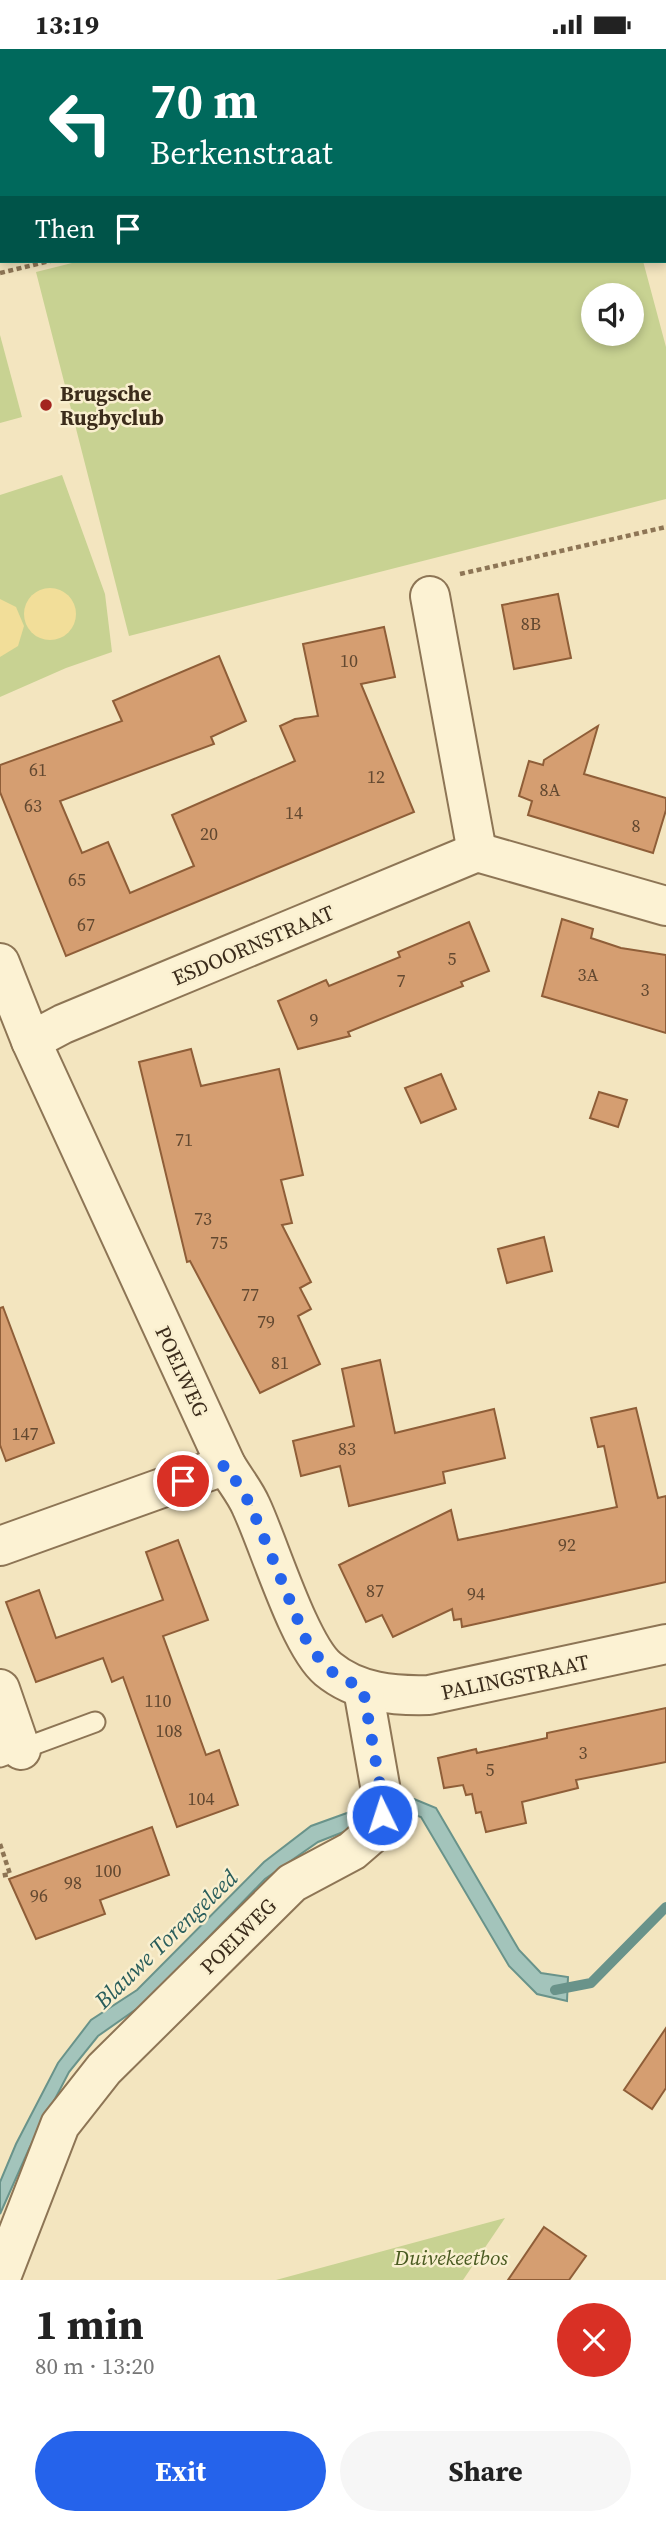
<!DOCTYPE html>
<html lang="en">
<head>
<meta charset="utf-8">
<style>
	:root { --surface:#fff; --page:#f6f6f6; --text:#222; --muted:#767676; --accent:#2563eb }
	body { margin:0; font-family:"Source Serif 4",serif; background:var(--page); color:var(--text); height:100vh; display:flex; flex-direction:column; font-size:26px; white-space:nowrap }
	* { box-sizing:border-box; margin:0 }
	p { font-size:23px; color:var(--muted) }
	.icon { flex:none; width:38px; height:38px; fill:none; stroke:currentColor; stroke-width:2; stroke-linecap:round; stroke-linejoin:round }
	.map { position:relative; height:2231px; overflow:hidden }
	.drawer { display:flex; flex-direction:column; background:var(--surface); flex:1 }
	.drawer>* { flex:none }
	.top-card { position:absolute; left:0px; top:0px; width:667px; height:214px; box-shadow:0 4px 10px #0003; background:#00695c; color:#fff; overflow:hidden }
	.tools { position:absolute; left:581px; top:234px; display:grid; gap:14px }
	.tools a { display:grid; place-items:center; width:63px; height:63px; border-radius:50%; background:var(--surface); box-shadow:0 4px 10px #0003; font-size:35px }
	.pin { position:absolute; display:grid; place-items:center; width:60px; height:60px; color:#fff; margin:-30px; border:4px solid #fff; border-radius:50%; box-shadow:0 2px 7px #0007 }
	.me { position:absolute; width:77px; margin:-38px; rotate:356deg; stroke-linejoin:round; filter:drop-shadow(0 0 5px #0008) }
	.turn { display:flex; align-items:center; gap:24px; height:147px; padding:0 35px; font-size:32px }
	.turn .icon { width:91px; height:91px; stroke-width:2.5 }
	.turn b { display:block; font-size:49px; line-height:60px }
	.then { display:flex; align-items:center; height:66px; padding:0 35px; background:#0003; gap:14px; font-size:26px }
	.round { display:grid; place-items:center; flex:none; width:74px; height:74px; border-radius:37px; background:var(--page) }
	.headline { display:flex; align-items:center; justify-content:space-between; height:119px; padding:0 35px }
	h1 { font-size:42px; font-weight:700; line-height:52px }
	.cta { display:flex; gap:14px; margin-top:auto; padding:14px 35px }
	.cta a { flex:1; height:80px; border-radius:42px; background:var(--accent); color:#fff; font-size:28px; font-weight:700; line-height:80px; text-align:center }
	.cta a+a { background:var(--page); color:var(--text) }
	.status { display:flex; justify-content:space-between; align-items:center; height:49px; padding:0 35px; background:var(--surface); direction:ltr }
	.status svg { height:19px; fill:currentColor }
	.map>svg:first-child { display:block }
</style>
</head>
<body>
<div class="status"><b>13:19</b><svg viewBox="0 0 49 12"><path d="M0 12V9h3v3zM5 12V6h3v6zM10 12V3h3v9zM15 12V0h3v12zM26 1h20v11H26zM47 4h2v5h-2z"/></svg></div>
<div class="map">
<svg width="666" height="2231" viewBox="0 0 666 2231">
	<rect width="100%" height="100%" fill="#f3e5bf"/>
	<g fill="#c8d292" fill-rule="evenodd">
		<path d="M80,212H643L666,298V450L129,587L36,223ZM593,247H632V285H593Z"/>
		<polygon points="0,286 22,368 0,374"/>
		<polygon points="62,426 105,545 112,603 66,619 0,648 0,446"/>
		<polygon points="505,2169 463,2231 276,2231"/>
	</g>
	<g fill="#f2de99">
		<circle cx="50" cy="565" r="26"/>
		<polygon points="0,550 16,558 24,577 18,597 0,608"/>
	</g>
	<polygon fill="#a3c4bb" stroke="#69938a" stroke-width="2" points="414,1750 436,1759 519,1901 541,1924 568,1928 567,1952 537,1945 509,1917 421,1768 415,1766 361,1776 318,1793 265,1830 145,1954 98,1987 69,2023 29,2100 0,2165 0,2133 16,2095 58,2014 91,1971 137,1941 264,1813 311,1777 358,1760"/>
	<g fill="none" stroke-linecap="round" stroke-linejoin="round">
		<polyline stroke="#69938a" stroke-width="10" points="555,1941 591,1934 666,1858"/>
	</g>
	<g fill="#d59e71" stroke="#8f5e38" stroke-width="2">
		<polygon points="558,545 571,609 514,620 502,556"/>
		<polygon points="384,578 395,628 361,635 414,763 66,907 0,743 0,716 122,672 113,652 219,607 246,672 211,688 214,695 60,752 82,804 108,793 130,844 194,817 172,766 295,712 280,677 295,670 318,667 303,595"/>
		<polygon points="598,677 584,725 666,749 666,761 653,804 528,766 532,752 519,747 529,712 543,716 544,711"/>
		<polygon points="562,870 593,880 591,889 621,899 666,906 666,984 542,947"/>
		<polygon points="469,873 489,922 461,933 463,937 348,983 350,987 298,1000 278,952 326,931 329,937 400,908 398,903"/>
		<polygon points="191,1000 201,1037 279,1020 303,1126 281,1131 292,1174 282,1176 311,1233 300,1239 311,1260 298,1267 320,1315 260,1344 190,1212 187,1213 139,1013"/>
		<polygon points="441,1025 456,1060 421,1074 405,1039"/>
		<polygon points="599,1043 627,1051 618,1078 590,1069"/>
		<polygon points="544,1188 552,1222 507,1234 498,1200"/>
		<polygon points="3,1258 54,1394 6,1412 0,1396 0,1259"/>
		<polygon points="380,1311 395,1384 494,1360 505,1409 443,1423 445,1434 349,1457 340,1417 301,1427 293,1392 354,1377 342,1320"/>
		<polygon points="636,1359 658,1449 666,1447 666,1533 462,1578 461,1570 454,1571 452,1560 393,1588 382,1566 366,1573 339,1516 451,1461 458,1491 617,1458 604,1397 598,1398 591,1369"/>
		<polygon points="178,1491 208,1571 163,1587 206,1706 219,1701 238,1756 177,1778 123,1628 112,1633 103,1609 36,1633 6,1553 39,1541 56,1589 163,1551 146,1503"/>
		<polygon points="666,1659 666,1713 576,1731 578,1739 522,1753 526,1774 486,1783 481,1763 476,1764 472,1745 466,1746 463,1736 444,1739 438,1709 476,1700 477,1704 547,1689 547,1684"/>
		<polygon points="152,1778 169,1826 100,1851 105,1865 36,1890 9,1830"/>
		<polygon points="666,1979 666,2039 652,2060 624,2041"/>
		<polygon points="544,2178 586,2207 569,2231 508,2231"/>
	</g>
	<g fill="none" stroke-linecap="round" stroke-linejoin="round">
		<defs>
			<g id="lane">
				<polyline points="630,0 631,2"/>
				<polyline points="665,135 666,140"/>
				<polyline points="0,1708 95,1673"/>
			</g>
			<g id="street">
				<polyline points="430,547 477,803"/>
				<path d="M0,914L31,992L226,1416C234,1430 245,1443 251,1457C269,1495 299,1596 328,1620C357,1644 394,1647 429,1646L666,1595"/>
				<polyline points="31,992 63,975 477,803 666,857"/>
				<polyline points="0,1497 226,1416"/>
				<polyline points="0,1640 21,1701"/>
				<polyline points="0,2231 60,2076 104,2020 292,1834 352,1802 374,1783 382,1766 382,1748 363,1640"/>
			</g>
		</defs>
		<use href="#lane" stroke="#8d7555" stroke-width="23"/>
		<use href="#street" stroke="#8d7555" stroke-width="42"/>
		<g stroke="#8d7555" stroke-width="4.5" stroke-dasharray="5 3.5" stroke-linecap="butt">
			<polyline points="0,224 50,212"/>
			<polyline points="460,525 666,478"/>
			<polyline points="0,1795 10,1825 0,1827"/>
		</g>
		<use href="#lane" stroke="#fcf2d3" stroke-width="19"/>
		<use href="#street" stroke="#fcf2d3" stroke-width="38"/>
	</g>
	<g fill="none" stroke-linecap="round" stroke-linejoin="round">
		<polyline stroke="#2563eb" stroke-width="12" stroke-dasharray="0 21.6" points="183,1432 226,1416 250,1455 307,1593 327,1620 363,1640 382,1748 382,1766"/>
	</g>
	<circle fill="#a3231e" stroke="#f9efcf" stroke-width="2.5" cx="46" cy="356" r="7"/>
	<g text-anchor="middle" dominant-baseline="central" stroke-width="5" stroke-linejoin="round" paint-order="stroke">
		<g font-size="18" fill="#624830">
			<text x="531" y="574">8B</text>
			<text x="349" y="611">10</text>
			<text x="38" y="720">61</text>
			<text x="376" y="727">12</text>
			<text x="550" y="740">8A</text>
			<text x="33" y="756">63</text>
			<text x="294" y="763">14</text>
			<text x="636" y="776">8</text>
			<text x="209" y="784">20</text>
			<text x="77" y="830">65</text>
			<text x="86" y="875">67</text>
			<text x="452" y="909">5</text>
			<text x="588" y="925">3A</text>
			<text x="401" y="931">7</text>
			<text x="645" y="940">3</text>
			<text x="314" y="970">9</text>
			<text x="184" y="1090">71</text>
			<text x="203" y="1169">73</text>
			<text x="219" y="1193">75</text>
			<text x="250" y="1245">77</text>
			<text x="266" y="1272">79</text>
			<text x="280" y="1313">81</text>
			<text x="25" y="1384">147</text>
			<text x="347" y="1399">83</text>
			<text x="567" y="1495">92</text>
			<text x="375" y="1541">87</text>
			<text x="476" y="1544">94</text>
			<text x="158" y="1651">110</text>
			<text x="169" y="1681">108</text>
			<text x="583" y="1703">3</text>
			<text x="490" y="1720">5</text>
			<text x="201" y="1749">104</text>
			<text x="108" y="1821">100</text>
			<text x="73" y="1833">98</text>
			<text x="39" y="1846">96</text>
		</g>
		<g font-size="21" font-weight="bold" fill="#3b2c1b" stroke="#f9efcf" text-anchor="start">
			<text x="60" y="344">Brugsche<tspan x="60" dy="24">Rugbyclub</tspan></text>
		</g>
		<g font-size="21" fill="#3b2c1b" stroke="#f9efcf">
			<text transform="translate(253 896) rotate(-23)">ESDOORNSTRAAT</text>
			<text transform="translate(182 1322) rotate(65)">POELWEG</text>
			<text transform="translate(515 1628) rotate(-12)">PALINGSTRAAT</text>
			<text transform="translate(238 1887) rotate(-45)">POELWEG</text>
		</g>
		<g font-size="21" font-style="italic" fill="#495a20" stroke="#f9efcf">
			<text x="451" y="2208">Duivekeetbos</text>
		</g>
		<g font-size="23" font-style="italic" fill="#295d5b" stroke="#f9efcf">
			<text transform="translate(166 1890) rotate(-44)">Blauwe Torengeleed</text>
		</g>
	</g>
</svg>
<div class="tools">
<a><svg class="icon" aria-label="sound" viewBox="0 0 24 24"><path d="M4 9h4l5-4v14l-5-4H4zM17 9q2 3 0 6"/></svg></a>
</div>
<div class="pin" style="left:183px;top:1432px;background:#d93025"><svg class="icon" aria-label="arrive" viewBox="0 0 24 24"><path d="M6 21V4h12l-3 4 3 4H6"/></svg></div>
<svg class="me" style="left:382px;top:1766px" viewBox="-20 -20 40 40"><circle r="17" fill="#2563eb" stroke="#fff" stroke-width="3"/><path d="M0-11L8 9 0 5-8 9z" fill="#fff"/></svg>
<div class="top-card">
<div class="turn"><svg class="icon" aria-label="left" viewBox="0 0 24 24"><path d="M17 20v-9H6M10 6l-5 5 5 5"/></svg><div><b>70 m</b>Berkenstraat</div></div>
<div class="then">Then<svg class="icon" aria-label="arrive" viewBox="0 0 24 24"><path d="M6 21V4h12l-3 4 3 4H6"/></svg></div>
</div>
</div>
<section class="drawer">
<div class="headline"><div><h1>1 min</h1><p>80 m · 13:20</p></div><a class="round" style="background:#d93025;color:#fff"><svg class="icon" aria-label="close" viewBox="0 0 24 24"><path d="M6 6l12 12M18 6L6 18"/></svg></a></div>
<div class="cta"><a>Exit</a><a>Share</a></div>
</section>
</body>
</html>
